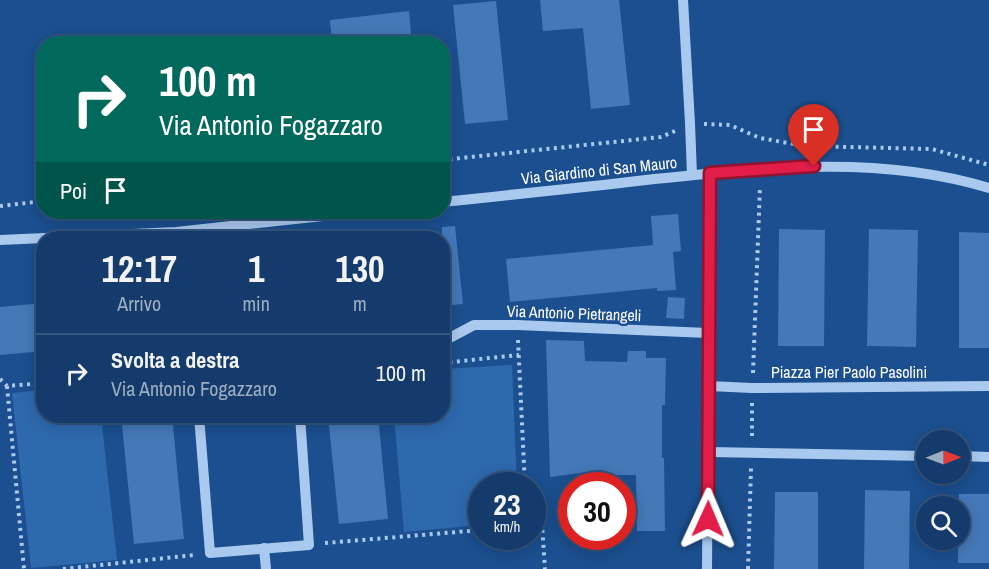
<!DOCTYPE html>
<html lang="it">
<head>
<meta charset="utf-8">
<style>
	:root { --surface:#143b6b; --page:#214673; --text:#f1f3f6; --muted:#9dadc1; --line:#33557e }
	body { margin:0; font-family:"Archivo Narrow",sans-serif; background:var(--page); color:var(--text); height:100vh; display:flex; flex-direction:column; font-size:22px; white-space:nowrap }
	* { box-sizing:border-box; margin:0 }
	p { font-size:20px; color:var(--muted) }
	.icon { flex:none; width:33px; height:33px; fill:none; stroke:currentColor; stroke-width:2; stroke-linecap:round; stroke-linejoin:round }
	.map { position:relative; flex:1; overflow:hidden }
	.details { position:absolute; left:36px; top:231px; width:414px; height:192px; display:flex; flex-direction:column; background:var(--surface); border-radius:24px; box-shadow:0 3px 15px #0003,0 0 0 2px var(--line) }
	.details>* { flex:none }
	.top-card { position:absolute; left:36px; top:36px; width:414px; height:183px; border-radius:24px; box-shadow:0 3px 15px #0003,0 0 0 2px var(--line); background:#00695c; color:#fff; overflow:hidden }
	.needle { width:39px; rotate:89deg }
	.controls { position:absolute; left:916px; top:430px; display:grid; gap:12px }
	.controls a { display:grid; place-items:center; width:54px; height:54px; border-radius:50%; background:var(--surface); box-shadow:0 3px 15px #0003,0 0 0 2px var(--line); font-size:30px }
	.speed { position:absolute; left:468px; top:472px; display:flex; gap:12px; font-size:30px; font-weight:700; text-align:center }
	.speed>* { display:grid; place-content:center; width:78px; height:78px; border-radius:50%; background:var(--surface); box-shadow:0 3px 15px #0003,0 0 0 2px var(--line); line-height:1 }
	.speed small { font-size:15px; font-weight:400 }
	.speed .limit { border:9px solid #d22; background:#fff; color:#111 }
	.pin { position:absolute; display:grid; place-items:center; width:51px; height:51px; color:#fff; margin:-62px -26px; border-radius:50% 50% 50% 0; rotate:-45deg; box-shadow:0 0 6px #0007 }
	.pin .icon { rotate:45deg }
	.me { position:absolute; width:66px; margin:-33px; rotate:1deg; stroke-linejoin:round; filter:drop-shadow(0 0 4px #0008) }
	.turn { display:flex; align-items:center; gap:21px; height:126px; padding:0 24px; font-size:27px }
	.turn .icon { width:78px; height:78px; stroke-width:2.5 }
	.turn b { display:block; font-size:42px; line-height:51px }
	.then { display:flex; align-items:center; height:57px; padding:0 24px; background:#0003; gap:12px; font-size:22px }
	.eta { display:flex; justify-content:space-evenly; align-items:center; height:102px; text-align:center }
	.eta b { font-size:36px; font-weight:800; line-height:42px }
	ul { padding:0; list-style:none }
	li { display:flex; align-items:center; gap:18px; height:78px; padding:0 24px; border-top:2px solid var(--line) }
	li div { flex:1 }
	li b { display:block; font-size:22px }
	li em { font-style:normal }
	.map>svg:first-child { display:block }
</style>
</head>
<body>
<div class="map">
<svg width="989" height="569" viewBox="0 0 989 569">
	<rect width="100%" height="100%" fill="#1b4f8f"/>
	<g fill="#2e69ad">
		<polygon points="512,365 517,486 482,486 481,525 404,532 394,416 442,416 443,369"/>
		<polygon points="43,390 44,416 101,416 117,560 31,568 12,393"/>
	</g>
	<g fill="#4478b7">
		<polygon points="540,0 619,0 630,105 591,109 583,28 543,31"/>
		<polygon points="496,1 508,120 465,124 453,5"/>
		<polygon points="409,11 412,44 332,44 330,20"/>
		<polygon points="678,214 681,251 673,252 676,290 657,291 657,288 510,302 506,259 653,245 651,216"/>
		<polygon points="455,226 463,304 442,306 442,227"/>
		<polygon points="779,229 825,230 824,346 778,346"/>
		<polygon points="869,229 918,230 916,347 867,346"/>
		<polygon points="959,232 989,233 989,348 959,348"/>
		<polygon points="668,297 685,298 684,319 666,318"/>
		<polygon points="44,303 44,351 0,355 0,307"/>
		<polygon points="546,340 584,341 585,361 627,362 628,351 646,351 646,358 666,358 665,405 662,405 662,458 664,458 665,531 637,531 636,475 602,475 603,470 550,477"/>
		<polygon points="121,416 172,416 184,539 134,544"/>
		<polygon points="328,416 378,416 388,519 339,524"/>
		<polygon points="865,490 910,491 909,569 864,569"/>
		<polygon points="775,492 818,492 818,569 774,569"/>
		<polygon points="959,494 989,494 989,563 958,563 958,540 960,540 960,507 958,507"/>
	</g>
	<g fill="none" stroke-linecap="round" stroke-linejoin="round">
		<g stroke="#a9c9ee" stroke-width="4" stroke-dasharray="3 4.5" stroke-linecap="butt">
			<polyline points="704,124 730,125 760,138 805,146 932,149 989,165"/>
			<polyline points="442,160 661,137 675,131"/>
			<polyline points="0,206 44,201"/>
			<polyline points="518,340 525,486"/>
			<polyline points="442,363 519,355"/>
			<polyline points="753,373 760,186"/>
			<polyline points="0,379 7,386 44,383"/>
			<polyline points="7,386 24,569"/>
			<polyline points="752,436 752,402"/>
			<polyline points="532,526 542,525 545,569"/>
			<polyline points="325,543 482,530"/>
			<polyline points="63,569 194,555"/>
			<polyline points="748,569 751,468"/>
		</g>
		<g stroke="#a9c9ee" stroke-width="10">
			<polyline points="683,0 690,123 692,175"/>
			<path d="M442,202C510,195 578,188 646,180C760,168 878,154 989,188"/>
			<polyline points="0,240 176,232 360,212"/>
			<polyline points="442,342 474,325 517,325 708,333"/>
			<polyline points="709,386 752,388 989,386"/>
			<polyline points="199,416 210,553 309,545 300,416"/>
			<polyline points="709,452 927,456"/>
			<polyline points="960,456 989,457"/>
			<polyline points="264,548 266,569"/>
			<polyline points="707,569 710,173"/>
		</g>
	</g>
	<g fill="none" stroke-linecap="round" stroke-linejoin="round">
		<defs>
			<polyline id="route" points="708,519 710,173 814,166"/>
		</defs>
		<use href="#route" stroke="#92132f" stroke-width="15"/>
		<use href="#route" stroke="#e11d48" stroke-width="10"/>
	</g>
	<g text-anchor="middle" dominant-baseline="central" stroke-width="5" stroke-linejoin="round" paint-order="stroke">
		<g font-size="16" fill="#fff" stroke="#1b4f8f">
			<text transform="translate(599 170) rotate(-6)">Via Giardino di San Mauro</text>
			<text transform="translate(574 313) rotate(2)">Via Antonio Pietrangeli</text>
			<text x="849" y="372">Piazza Pier Paolo Pasolini</text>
		</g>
	</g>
</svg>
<div class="controls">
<a><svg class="needle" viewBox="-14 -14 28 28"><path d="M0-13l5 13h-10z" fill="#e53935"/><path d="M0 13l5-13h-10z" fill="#9dadc1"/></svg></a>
<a><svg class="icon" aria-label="search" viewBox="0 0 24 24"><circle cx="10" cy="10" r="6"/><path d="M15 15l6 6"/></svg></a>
</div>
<div class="speed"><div>23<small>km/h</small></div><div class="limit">30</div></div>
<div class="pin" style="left:814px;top:166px;background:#d93025"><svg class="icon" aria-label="arrive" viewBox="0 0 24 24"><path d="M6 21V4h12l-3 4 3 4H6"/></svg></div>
<svg class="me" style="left:708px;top:519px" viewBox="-20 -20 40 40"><path d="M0-17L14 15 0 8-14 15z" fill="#e11d48" stroke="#fff" stroke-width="4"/></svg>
<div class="top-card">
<div class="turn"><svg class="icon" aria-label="right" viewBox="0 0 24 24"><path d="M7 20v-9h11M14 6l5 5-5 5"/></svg><div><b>100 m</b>Via Antonio Fogazzaro</div></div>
<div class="then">Poi<svg class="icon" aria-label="arrive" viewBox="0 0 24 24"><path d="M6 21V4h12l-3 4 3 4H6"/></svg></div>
</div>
<section class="details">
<div class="eta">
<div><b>12:17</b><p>Arrivo</p></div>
<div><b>1</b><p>min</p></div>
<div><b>130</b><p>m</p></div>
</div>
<ul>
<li><svg class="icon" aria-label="right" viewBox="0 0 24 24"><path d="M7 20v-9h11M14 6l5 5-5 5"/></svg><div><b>Svolta a destra</b><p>Via Antonio Fogazzaro</p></div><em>100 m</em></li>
</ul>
</section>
</div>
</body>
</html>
